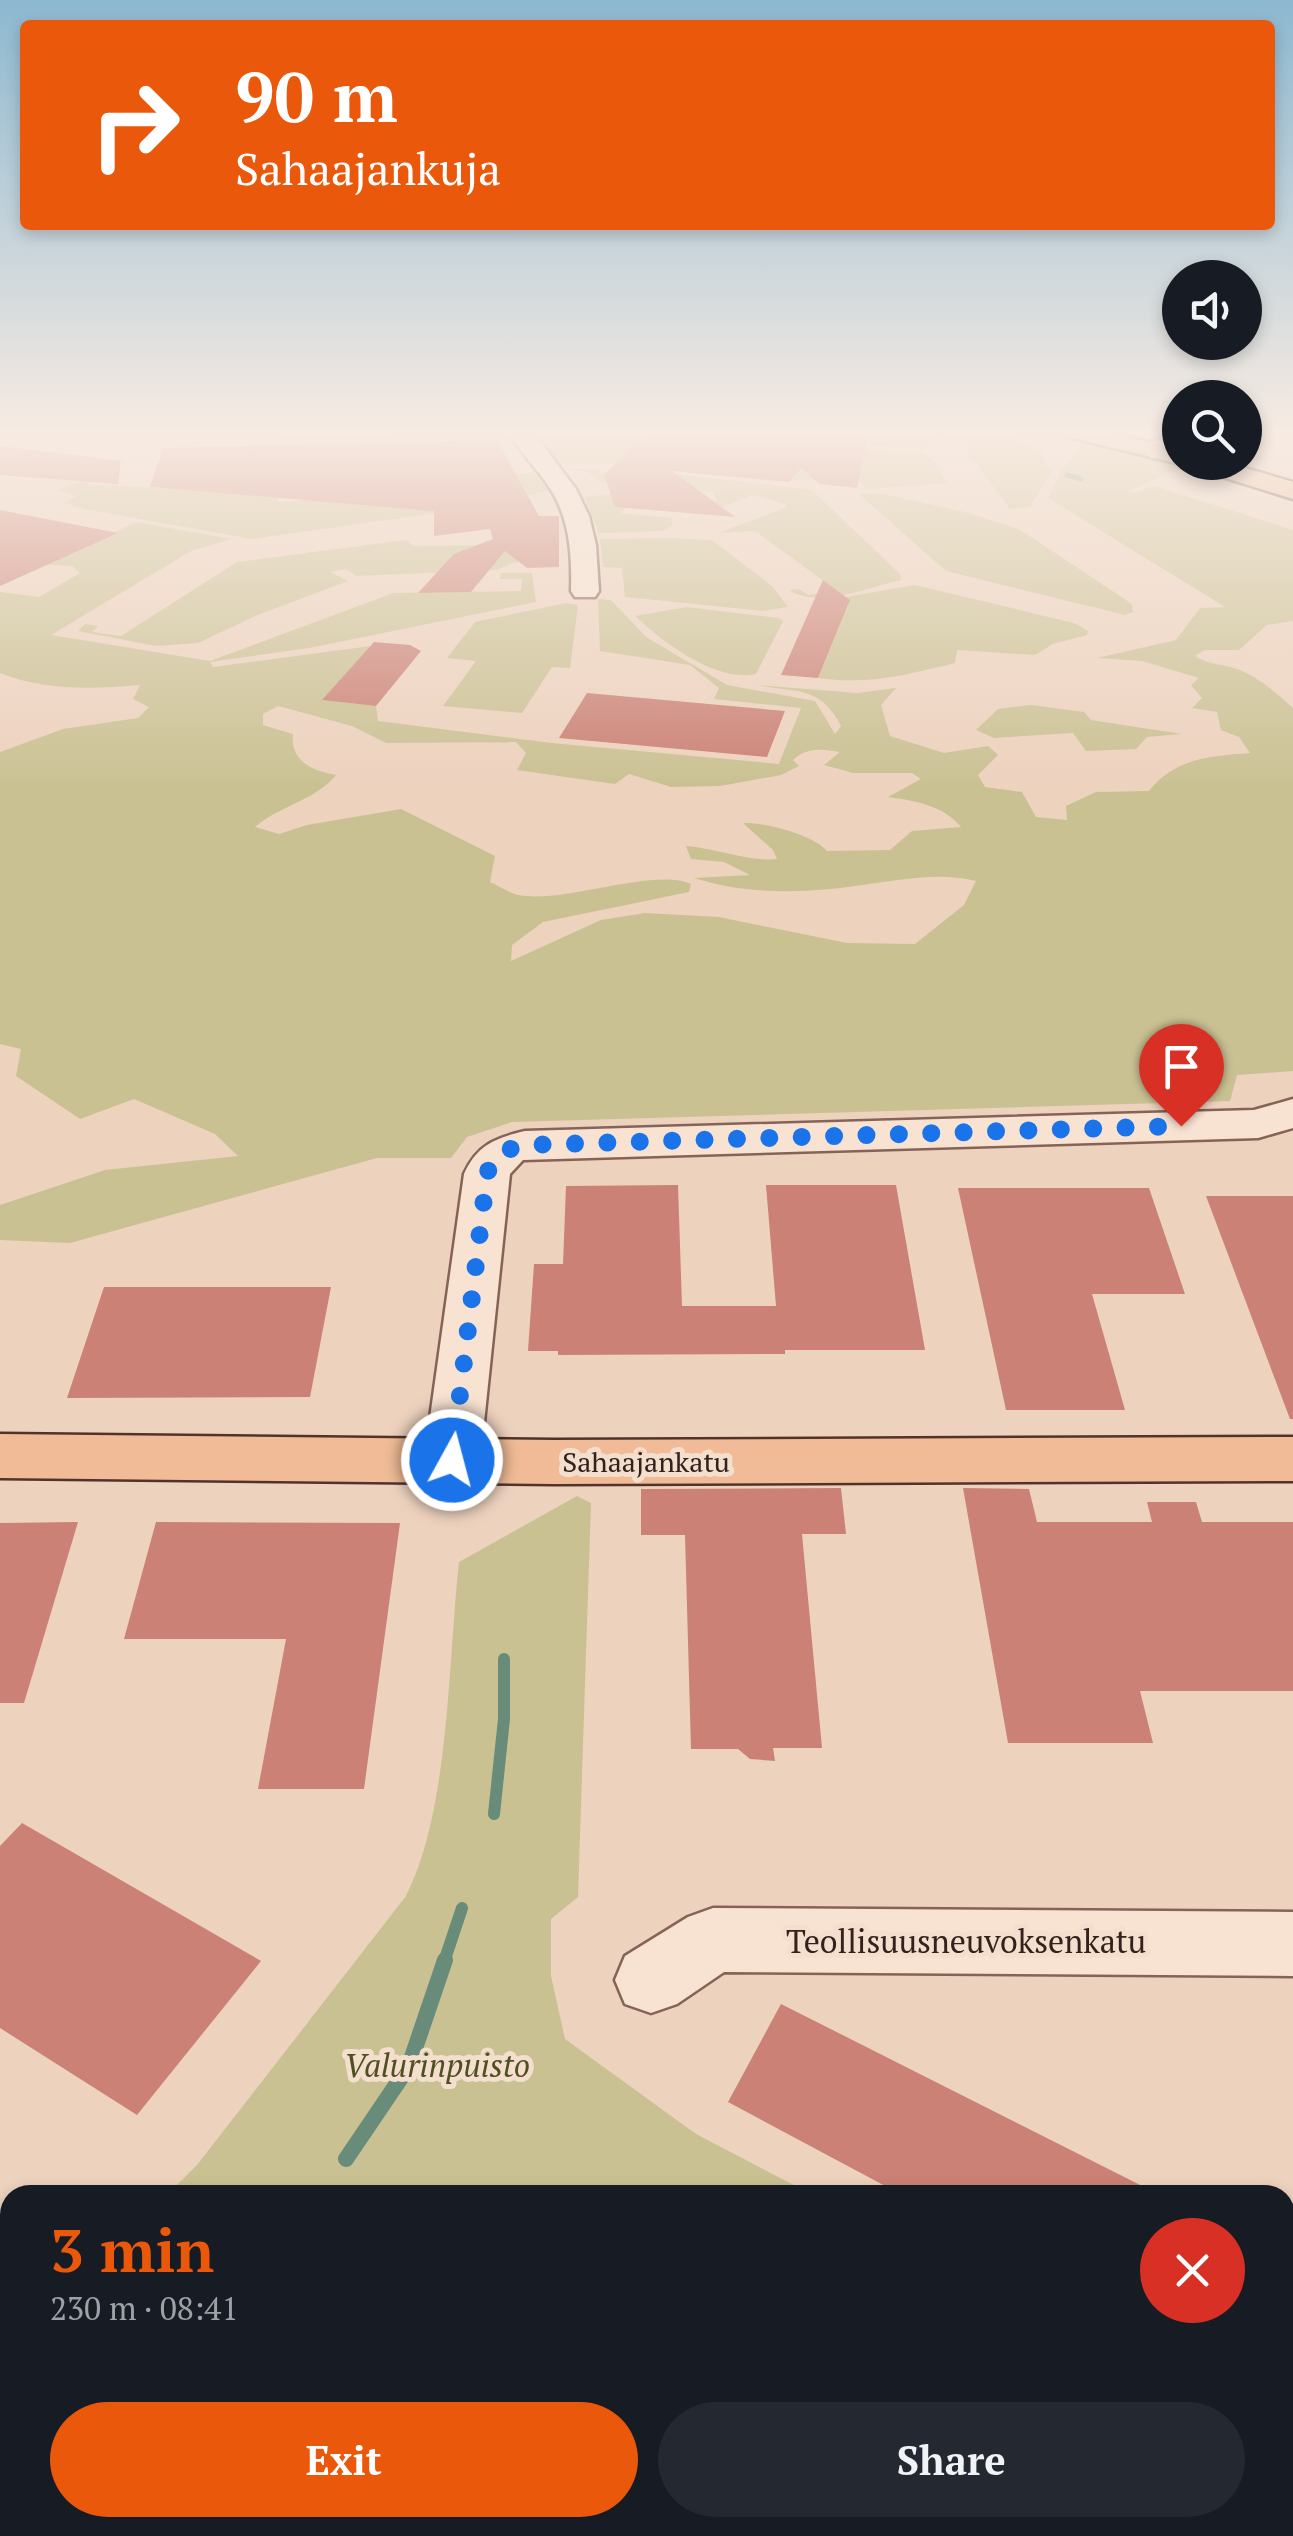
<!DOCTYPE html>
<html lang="en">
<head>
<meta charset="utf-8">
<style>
	:root { --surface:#171b24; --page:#242831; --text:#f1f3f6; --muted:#9ea1a6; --accent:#ea580c }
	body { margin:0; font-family:"PT Serif",serif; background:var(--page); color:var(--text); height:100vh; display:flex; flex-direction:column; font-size:38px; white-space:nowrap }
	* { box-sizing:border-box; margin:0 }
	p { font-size:32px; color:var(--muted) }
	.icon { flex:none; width:55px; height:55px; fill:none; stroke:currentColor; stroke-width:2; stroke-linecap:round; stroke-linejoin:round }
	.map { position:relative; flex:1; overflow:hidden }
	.panel { position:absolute; left:0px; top:2185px; width:1295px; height:352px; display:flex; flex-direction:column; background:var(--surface); border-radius:30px 30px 0 0; box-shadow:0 5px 15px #0003 }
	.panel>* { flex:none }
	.top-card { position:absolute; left:20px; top:20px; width:1255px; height:210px; border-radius:10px; box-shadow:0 5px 15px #0003; background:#ea580c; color:#fff; overflow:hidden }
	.buttons { position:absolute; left:1162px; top:260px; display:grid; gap:20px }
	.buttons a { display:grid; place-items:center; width:100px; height:100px; border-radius:50%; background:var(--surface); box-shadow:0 5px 15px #0003; font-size:50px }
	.pin { position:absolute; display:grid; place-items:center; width:85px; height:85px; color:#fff; margin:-102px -42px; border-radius:50% 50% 50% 0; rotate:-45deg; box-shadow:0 0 10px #0007 }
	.pin .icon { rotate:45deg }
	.me { position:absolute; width:110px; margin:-55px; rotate:7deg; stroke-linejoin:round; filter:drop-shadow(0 0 8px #0008) }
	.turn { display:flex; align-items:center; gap:35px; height:210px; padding:0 50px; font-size:45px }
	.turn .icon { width:130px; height:130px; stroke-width:2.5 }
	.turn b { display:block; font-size:70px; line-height:85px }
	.round { display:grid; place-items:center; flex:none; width:105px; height:105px; border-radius:52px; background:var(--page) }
	.head { display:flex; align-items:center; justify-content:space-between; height:170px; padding:0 50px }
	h1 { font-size:60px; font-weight:700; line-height:75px; color:var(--accent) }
	.cta { display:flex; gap:20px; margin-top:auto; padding:20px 50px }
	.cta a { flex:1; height:115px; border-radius:60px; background:var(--accent); color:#fff; font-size:40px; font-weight:700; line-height:115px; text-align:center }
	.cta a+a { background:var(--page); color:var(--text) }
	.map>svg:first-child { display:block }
</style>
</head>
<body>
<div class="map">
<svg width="1293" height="2536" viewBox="0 0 1293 2536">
	<rect width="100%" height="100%" fill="#edd2be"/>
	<g fill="#cac193" fill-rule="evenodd">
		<polygon points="343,431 495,431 495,433 369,440 248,438 251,433"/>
		<polygon points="718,431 945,431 926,449 866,445 867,436 764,432 762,436"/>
		<polygon points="953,431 1006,431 1042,453 1045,464 1054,469 1030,507 1010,509 976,463 969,460 968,441 941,439"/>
		<path d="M536,432C615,438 750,432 814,479L790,481L796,473L616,463L559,465Z"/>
		<path d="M1086,440L1186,466L1128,491L1134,493L1155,486L1293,530V621L1267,625L1239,650H1205L1195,656C1209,665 1219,663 1234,668C1258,676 1274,691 1293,708V1071L1237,1075L1230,1101L512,1122L467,1137L451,1158H377L70,1243L0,1240V1205L105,1170L238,1156L215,1134L134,1099L80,1119L16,1076L21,1049L0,1044V752L63,729L138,718L149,707L133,699L140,685C93,689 44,691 0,673V592L39,597L80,573L72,566L43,564L137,522L232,539L191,551L51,635L210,661L393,593L521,591L522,579H500L501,573H532L536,602L309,648L210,662L213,667L371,646L323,700L376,706L378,721L552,743L779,764L801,708L714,699L719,688L690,665L600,651L598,599L611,600L646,637L727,685L815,701L835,734L841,726C820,685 796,693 756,685L857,693L896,688L881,705L890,736L944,753L988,746L998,755L978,775L985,787L1022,792L1036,817L1067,820L1066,806L1096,792L1149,791C1175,758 1211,756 1250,753L1239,737L1221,730L1217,712L1192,708L1202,698L1191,685L1199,678L1142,661L1097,658L1176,640L1200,608L1225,607L1048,498L1061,471ZM278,706L352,726L386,743L516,742L526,753L517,770L615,784L629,774L671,787L720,786L781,775L799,766L793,760C807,747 822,749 840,752L824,765L853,773H912L921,779L888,797C915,801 943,805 961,827L912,831L890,850L827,851C814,835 764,822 743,823L773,850L777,859C748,862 716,848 686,846L691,859L724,862L750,875L694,878C750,896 811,893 869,884C906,879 940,872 976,881L964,905L915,944L847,943L719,917L645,913L601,920L511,961L512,945L543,922L689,892L691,884C654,867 564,904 519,895C509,893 499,886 490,882L495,856L401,809L307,825L279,834L255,827C279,806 316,800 336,775C312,771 290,761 293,734L263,725V714Z"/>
		<polygon points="791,445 922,453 935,462 947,483 867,489 859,481 823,482"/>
		<path d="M626,468L812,490L900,574L901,580C871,587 817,609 789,590L799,589L808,595L836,590L755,531L718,533L787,507L786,504L752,495L709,513L717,500L713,492L602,483L588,472L562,469H600L602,473Z"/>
		<polygon points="534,473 549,491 430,514 252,539 84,509 64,503 77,496 56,490 92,478 95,479 89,484 276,495 278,502 521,486 517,476 498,475"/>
		<polygon points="620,493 633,498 621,513 671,518 673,525 662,531 599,533 585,497"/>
		<polygon points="878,493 965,512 1019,529 1132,604 1133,612 1125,615 946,571 859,494"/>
		<polygon points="668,538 712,540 772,586 788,607 763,611 625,597 622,568 603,567 600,539"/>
		<polygon points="406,540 413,546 559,544 558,558 512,563 497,570 357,576 345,569 330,572 348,581 253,617 198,643 156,646 78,631 85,624 98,626 92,632 121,636 237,562"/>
		<path d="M915,585L1074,623L1088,631L1087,635L1053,644L1035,655L957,650L955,663C905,675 870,685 818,678L848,606L844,605L846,597Z"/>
		<polygon points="566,603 578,605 570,668 552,667 522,713 443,706 476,661 447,658 475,622"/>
		<path d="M687,607L778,618L783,621L756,674C716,683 663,642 635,616Z"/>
		<polygon points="1031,705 1084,712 1091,720 1182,734 1147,737 1136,749 1086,751 1073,733 994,738 976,730 998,709"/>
		<path d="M577,1496L591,1503L578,1897L551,1919V1976L565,2039L696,2134L813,2195H167L197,2165L406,1896C450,1809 448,1660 459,1562Z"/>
		<polygon points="10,2388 10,2528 41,2528 34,2536 0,2536 0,2400"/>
		<polygon points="1285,2440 1293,2445 1293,2536 751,2536 737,2528 1285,2528"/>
	</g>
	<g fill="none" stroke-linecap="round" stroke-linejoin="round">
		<polyline stroke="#698c7a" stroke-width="5" points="1067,475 1081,479"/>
		<g stroke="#698c7a" stroke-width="12">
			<polyline points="494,1814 504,1719 504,1659"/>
			<polyline points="444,1962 462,1908"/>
		</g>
		<g stroke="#698c7a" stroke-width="16">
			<polyline points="346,2159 409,2066 445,1960"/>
			<polyline points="11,2536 18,2528"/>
		</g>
	</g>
	<g fill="#cb8175">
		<polygon points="648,431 763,432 868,436 857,488 819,484 801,468 789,482 672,471 735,517 615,507 604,475"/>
		<polygon points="497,440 539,516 559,516 559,567 527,568 505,551 471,592 418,593 454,554 493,539 490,529 434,536 434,511 150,487 163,448"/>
		<polygon points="0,446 121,461 118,484 0,475"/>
		<polygon points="0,510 118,533 0,586"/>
		<polygon points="823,580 850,600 818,678 781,675"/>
		<polygon points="374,642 410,645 421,651 376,706 322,700"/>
		<polygon points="587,693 785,711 767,757 559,738"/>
		<polygon points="678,1185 682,1306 776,1306 766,1185 896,1185 925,1350 785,1350 785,1354 558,1355 558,1351 528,1351 534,1264 563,1264 566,1186"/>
		<polygon points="958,1188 1149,1188 1185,1294 1092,1294 1125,1410 1006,1410"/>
		<polygon points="1206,1196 1293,1196 1293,1419 1290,1419"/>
		<polygon points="104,1287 331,1287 310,1397 67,1398"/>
		<polygon points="841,1488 846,1534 802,1534 822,1748 773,1748 775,1761 750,1759 738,1749 691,1749 685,1535 641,1535 641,1489"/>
		<polygon points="963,1488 1029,1489 1037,1522 1152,1522 1147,1502 1196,1502 1202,1522 1293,1522 1293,1691 1140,1691 1153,1743 1008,1743"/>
		<polygon points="78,1522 24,1703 0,1703 0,1523"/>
		<polygon points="156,1522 400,1523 364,1789 258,1789 286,1639 124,1639"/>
		<polygon points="22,1823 261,1961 137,2115 0,2028 0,1846"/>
		<polygon points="781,2004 1160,2195 902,2195 728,2102"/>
	</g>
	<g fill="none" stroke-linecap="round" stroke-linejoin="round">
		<defs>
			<g id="minor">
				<path d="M508,431H532L576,489L589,516L596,545L599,591L595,597H575L571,591C572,556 570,520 551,490C538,469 520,453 508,431Z"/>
				<polygon points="1180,433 1180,448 1171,451 1167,458 1151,458 1147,453 1151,442"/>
				<path d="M1293,1099V1128L1258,1138L523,1160L510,1174L480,1461L472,1475L452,1481L432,1475L424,1461L464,1174C477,1145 495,1138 525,1131L1254,1110Z"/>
				<polygon points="713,1908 1293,1912 1293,1976 724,1972 677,2004 651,2013 625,2004 615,1980 625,1956 688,1917"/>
			</g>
			<g id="major">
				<polygon points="1061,431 1105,431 1180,450 1180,462 1225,462 1293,482 1293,499 1184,465 1065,436"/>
				<polygon points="0,1434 554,1440 1293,1437 1293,1481 554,1484 0,1478"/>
			</g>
		</defs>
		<use href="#minor" stroke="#856357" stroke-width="5"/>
		<use href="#major" stroke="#52332c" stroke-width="5"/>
		<use href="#minor" fill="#f8e2d1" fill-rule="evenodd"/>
		<use href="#major" fill="#f0bb96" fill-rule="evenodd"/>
	</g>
	<linearGradient id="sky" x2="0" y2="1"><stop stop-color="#8cb8d1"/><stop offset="0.55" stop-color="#f7ebe2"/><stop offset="1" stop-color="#f7ebe2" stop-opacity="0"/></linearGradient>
	<rect width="1293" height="786" fill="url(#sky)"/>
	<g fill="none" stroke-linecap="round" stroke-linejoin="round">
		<path stroke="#1a73e8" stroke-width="18" stroke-dasharray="0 32.4" d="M452,1460L487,1174C494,1154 506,1149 525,1145L1181,1126"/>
	</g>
	<g text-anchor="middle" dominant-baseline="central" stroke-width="10" stroke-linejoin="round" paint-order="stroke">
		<g font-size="28" fill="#34211c" stroke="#f4dfce">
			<text x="646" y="1461">Sahaajankatu</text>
		</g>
		<g font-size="32" fill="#34211c" stroke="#f4dfce">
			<text x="966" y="1941">Teollisuusneuvoksenkatu</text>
		</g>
		<g font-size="32" font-style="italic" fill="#504f23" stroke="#f4dfce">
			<text x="437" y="2065">Valurinpuisto</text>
		</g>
	</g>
</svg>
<div class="buttons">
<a><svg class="icon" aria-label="sound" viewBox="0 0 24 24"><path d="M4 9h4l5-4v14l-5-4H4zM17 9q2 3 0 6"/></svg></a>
<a><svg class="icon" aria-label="search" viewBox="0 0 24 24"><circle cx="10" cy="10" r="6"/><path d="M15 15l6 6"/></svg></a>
</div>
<div class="pin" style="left:1181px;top:1126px;background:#d93025"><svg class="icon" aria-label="arrive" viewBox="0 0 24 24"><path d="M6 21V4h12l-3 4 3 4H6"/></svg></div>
<svg class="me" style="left:452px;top:1460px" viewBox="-20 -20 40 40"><circle r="17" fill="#1a73e8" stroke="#fff" stroke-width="3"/><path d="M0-11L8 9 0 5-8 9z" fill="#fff"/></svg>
<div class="top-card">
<div class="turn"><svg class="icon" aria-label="right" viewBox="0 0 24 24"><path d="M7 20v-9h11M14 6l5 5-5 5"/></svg><div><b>90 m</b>Sahaajankuja</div></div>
</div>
<section class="panel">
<div class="head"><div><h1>3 min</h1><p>230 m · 08:41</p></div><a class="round" style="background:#d93025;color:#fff"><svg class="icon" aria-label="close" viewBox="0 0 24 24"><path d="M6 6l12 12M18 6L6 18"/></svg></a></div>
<div class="cta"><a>Exit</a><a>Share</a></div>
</section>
</div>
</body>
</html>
